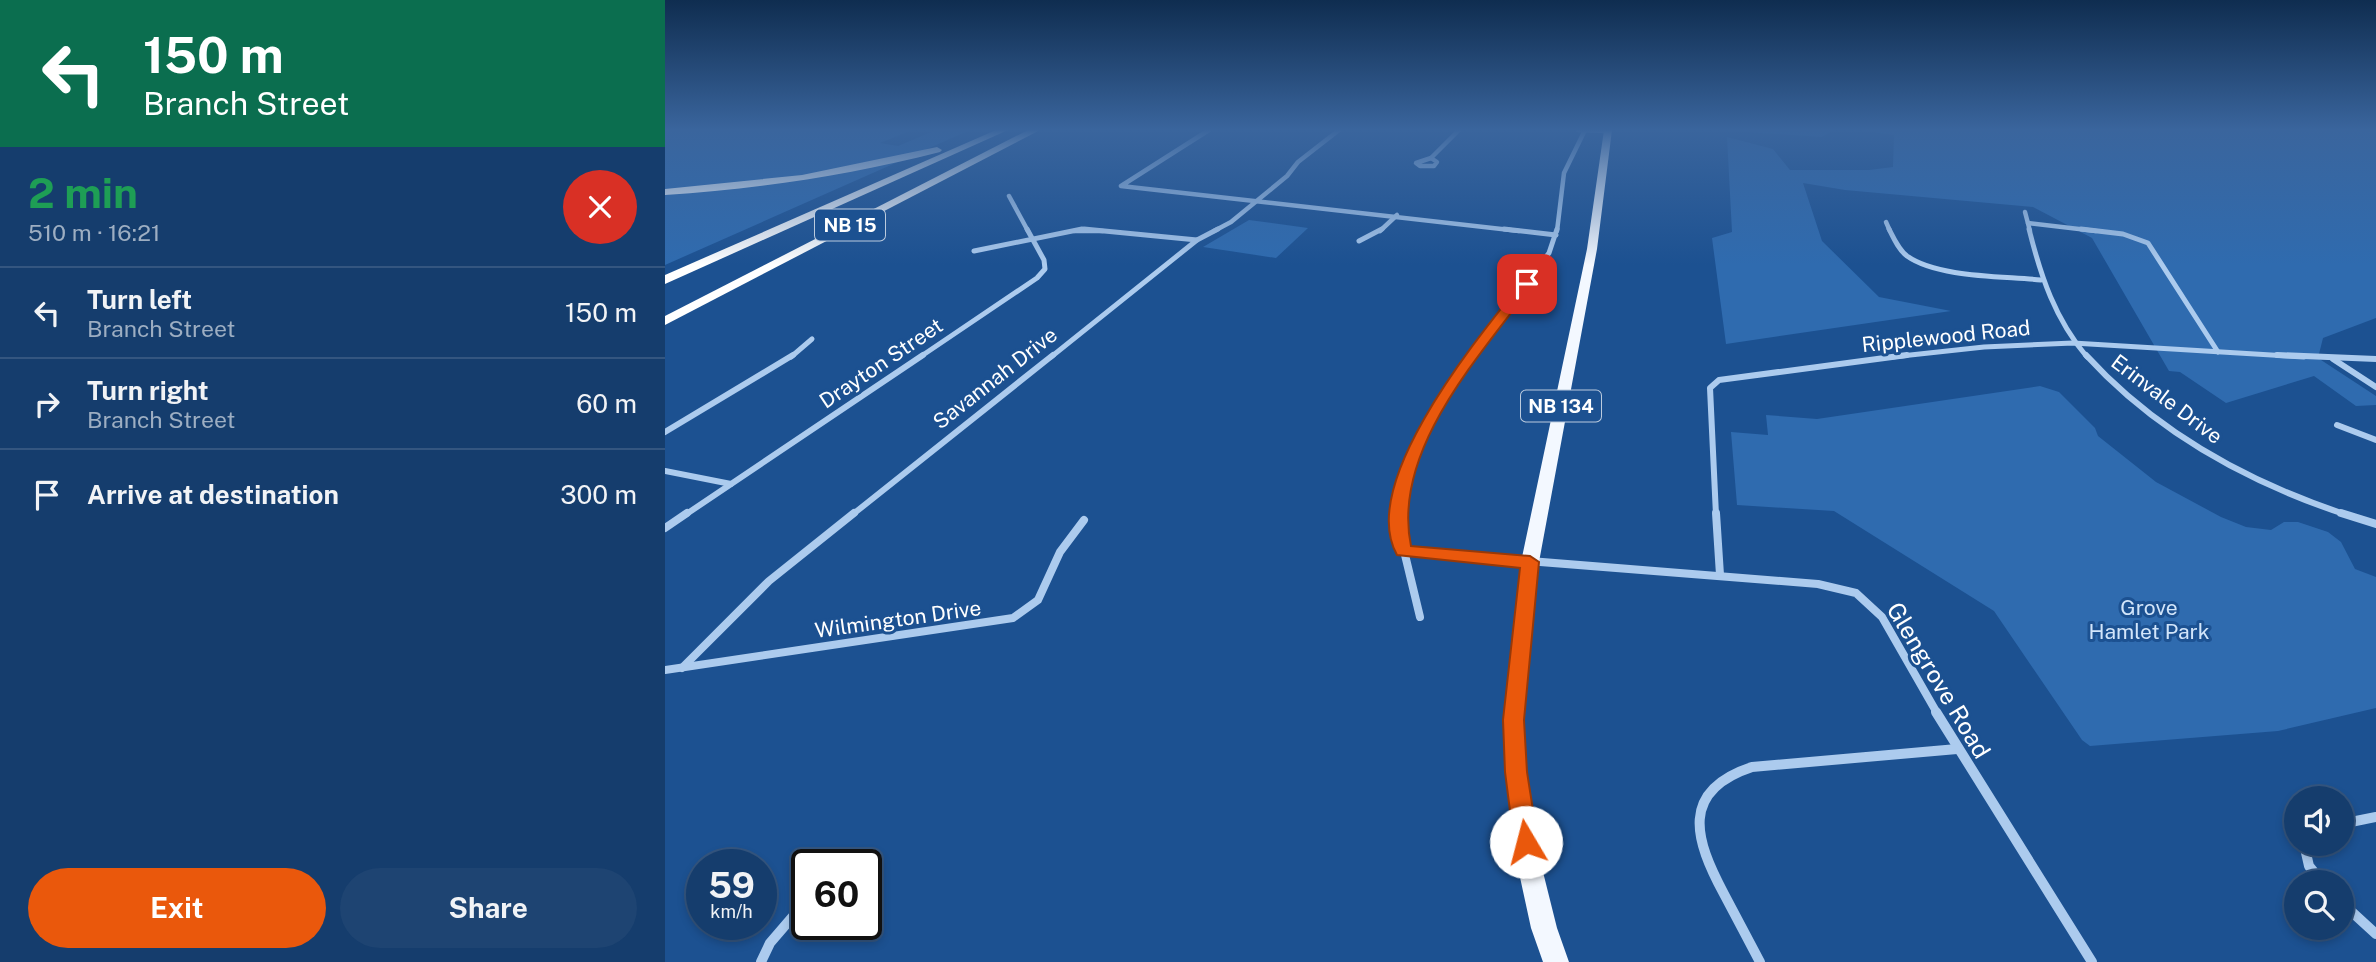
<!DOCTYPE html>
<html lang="en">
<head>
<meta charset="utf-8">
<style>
	:root { --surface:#153d6d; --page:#1e4472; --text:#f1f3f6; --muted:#9daec2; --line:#345680; --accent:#ea580c }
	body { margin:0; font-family:"Public Sans",sans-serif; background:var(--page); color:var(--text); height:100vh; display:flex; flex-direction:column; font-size:26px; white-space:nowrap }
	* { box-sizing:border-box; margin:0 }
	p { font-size:23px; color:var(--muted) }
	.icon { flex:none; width:38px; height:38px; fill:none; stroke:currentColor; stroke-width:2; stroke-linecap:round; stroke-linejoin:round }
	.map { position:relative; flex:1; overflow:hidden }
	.details { display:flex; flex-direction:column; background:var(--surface); width:665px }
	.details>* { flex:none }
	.banner { background:#0b6e4f; color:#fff; overflow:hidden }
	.controls { position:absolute; left:1619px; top:786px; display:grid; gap:14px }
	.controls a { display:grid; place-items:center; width:70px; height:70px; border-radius:50%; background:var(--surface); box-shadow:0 4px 10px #0003,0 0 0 2px var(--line); font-size:35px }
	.speed { position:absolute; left:21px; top:849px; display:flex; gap:14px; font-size:35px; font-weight:700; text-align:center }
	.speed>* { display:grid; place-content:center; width:91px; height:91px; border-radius:50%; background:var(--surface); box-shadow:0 4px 10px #0003,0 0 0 2px var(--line); line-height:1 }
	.speed small { font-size:18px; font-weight:400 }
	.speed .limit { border:4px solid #111; border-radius:10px; background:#fff; color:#111 }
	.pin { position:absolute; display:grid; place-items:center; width:60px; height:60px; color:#fff; margin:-30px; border-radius:14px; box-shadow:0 4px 10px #0006 }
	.me { position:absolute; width:77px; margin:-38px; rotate:352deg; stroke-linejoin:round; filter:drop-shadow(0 0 5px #0008) }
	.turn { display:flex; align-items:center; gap:24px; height:147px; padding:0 28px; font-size:32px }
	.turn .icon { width:91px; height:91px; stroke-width:2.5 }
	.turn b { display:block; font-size:49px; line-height:60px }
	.round { display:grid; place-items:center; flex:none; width:74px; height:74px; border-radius:37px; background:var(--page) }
	.headline { display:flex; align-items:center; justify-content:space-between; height:119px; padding:0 28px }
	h1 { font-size:42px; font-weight:700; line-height:52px; color:#1e9e55 }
	.button { display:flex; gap:14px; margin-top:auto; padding:14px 28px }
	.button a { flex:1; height:80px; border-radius:42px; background:var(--accent); color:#fff; font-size:28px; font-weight:700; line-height:80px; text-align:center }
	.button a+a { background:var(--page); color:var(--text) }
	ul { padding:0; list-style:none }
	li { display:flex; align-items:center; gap:21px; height:91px; padding:0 28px; border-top:2px solid var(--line) }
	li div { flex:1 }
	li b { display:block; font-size:26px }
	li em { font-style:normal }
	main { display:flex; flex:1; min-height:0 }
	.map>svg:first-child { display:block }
</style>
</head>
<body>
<main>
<section class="details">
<div class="banner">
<div class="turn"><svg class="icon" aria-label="left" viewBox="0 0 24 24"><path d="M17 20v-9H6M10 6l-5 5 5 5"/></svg><div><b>150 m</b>Branch Street</div></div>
</div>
<div class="headline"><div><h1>2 min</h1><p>510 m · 16:21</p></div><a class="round" style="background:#d93025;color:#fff"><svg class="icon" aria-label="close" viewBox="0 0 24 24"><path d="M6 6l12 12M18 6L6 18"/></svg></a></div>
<ul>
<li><svg class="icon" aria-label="left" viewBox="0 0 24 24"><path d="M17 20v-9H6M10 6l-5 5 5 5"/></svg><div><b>Turn left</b><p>Branch Street</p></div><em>150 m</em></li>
<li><svg class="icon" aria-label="right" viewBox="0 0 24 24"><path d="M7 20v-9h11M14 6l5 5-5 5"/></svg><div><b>Turn right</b><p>Branch Street</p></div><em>60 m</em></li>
<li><svg class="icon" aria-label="arrive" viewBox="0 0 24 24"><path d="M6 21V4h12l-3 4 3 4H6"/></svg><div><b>Arrive at destination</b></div><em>300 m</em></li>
</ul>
<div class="button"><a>Exit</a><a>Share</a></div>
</section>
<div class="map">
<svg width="1711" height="962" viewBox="0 0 1711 962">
	<rect width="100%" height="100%" fill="#1c5191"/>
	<g fill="#2f6baf">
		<polygon points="0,130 247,130 215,143 233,146 271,130 305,130 0,265"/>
		<polygon points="1051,130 1169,130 1157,137"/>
		<polygon points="1194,130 1711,130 1711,318 1658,338 1653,358 1711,396 1711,405 1691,406 1649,376 1561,403 1515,372 1504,371 1427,238 1368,207 1180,190 1138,183 1157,241 1214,297 1286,311 1061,344 1047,238 1067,232 1062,137 1108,149 1125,170 1204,170 1228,167 1229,135"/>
		<polygon points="584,220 643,228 611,258 538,247"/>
		<polygon points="1375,386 1394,392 1430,428 1433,436 1491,482 1556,517 1581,527 1606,530 1619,522 1633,522 1663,532 1676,542 1690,569 1711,577 1711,708 1613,731 1425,746 1417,740 1329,611 1169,511 1072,505 1066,432 1103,435 1101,415 1152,419"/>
	</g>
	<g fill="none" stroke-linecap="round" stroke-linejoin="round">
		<g stroke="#accbee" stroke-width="4.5">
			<polyline points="544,130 456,186 854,231"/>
			<polyline points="913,130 943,131"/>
			<polygon points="766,158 772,162 769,166 755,166 751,163"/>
			<polyline points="766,158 794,130"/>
			<polyline points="344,196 363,231"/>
			<polyline points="1360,212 1365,231"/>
			<polyline points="1221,222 1225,231"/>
			<polyline points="1363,223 1431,231"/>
			<polyline points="409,231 438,231"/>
			<polyline points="549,231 566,222 622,176 633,162 674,130"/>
			<polyline points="715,231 732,215"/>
			<polyline points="892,231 899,173 920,130"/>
		</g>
		<g stroke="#accbee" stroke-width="5">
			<polyline points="419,229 532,240"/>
			<polyline points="839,229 891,235"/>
			<path d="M1224,229C1229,239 1234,250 1242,256C1273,278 1339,276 1376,280"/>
			<path d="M1364,229C1376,277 1390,319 1422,357"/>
			<polyline points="1416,229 1458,234 1483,243 1553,352"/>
			<polyline points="694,241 717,229"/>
			<polyline points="309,251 417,229"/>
			<polyline points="126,357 147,339"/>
			<polyline points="255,357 372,278 380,269 379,260 362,229"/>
			<polyline points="386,357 532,240 553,229"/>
			<polyline points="804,357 884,253 892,229"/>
			<polyline points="1227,357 1319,347 1408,343 1639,357"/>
		</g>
		<g stroke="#accbee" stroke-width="6">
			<path d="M1421,355C1492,433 1582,482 1682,515"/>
			<polyline points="1612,355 1711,359"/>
			<polyline points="1668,359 1711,387"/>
			<polyline points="1672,425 1711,440"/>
			<polyline points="0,432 128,355"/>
			<polyline points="0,471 66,484"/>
			<polyline points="20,515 258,355"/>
			<polyline points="187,515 388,355"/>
			<path d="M734,515C734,463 777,397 806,355"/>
			<polyline points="1051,515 1045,388 1054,380 1242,355"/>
		</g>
		<g stroke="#accbee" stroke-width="8">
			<polyline points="734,513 734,530 755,617"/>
			<polyline points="1051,513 1055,575"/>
			<polyline points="1676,513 1711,524"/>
			<polyline points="0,528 22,513"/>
			<polyline points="738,551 1153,584 1191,593 1217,617 1272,713"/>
			<polyline points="17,668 104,581 189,513"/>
			<polyline points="0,670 348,618 373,600 395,552 419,520"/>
		</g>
		<g stroke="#accbee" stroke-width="10">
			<polyline points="1271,712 1427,962"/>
			<polyline points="1676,824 1711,817"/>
			<polyline points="1639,844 1644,866 1657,882"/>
			<polyline points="1676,902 1711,934"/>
			<polyline points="96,962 105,943 142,900"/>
			<path d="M1095,962C1083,939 1071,917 1059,894C1030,840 1014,791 1087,767L1292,749"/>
		</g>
		<polygon fill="#f3f8ff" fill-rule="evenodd" points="939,130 947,130 932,249 874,562 859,720 862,772 877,868 892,928 904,962 878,962 866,928 853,868 840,772 839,720 856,562 922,249"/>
		<g fill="#fff" fill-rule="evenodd">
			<polygon points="331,130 343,130 0,284 0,275"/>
			<polygon points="363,130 375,130 0,325 0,316"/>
			<path d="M272,147L277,150L275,152C185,175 94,189 0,195V189L137,175Z"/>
		</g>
	</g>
	<linearGradient id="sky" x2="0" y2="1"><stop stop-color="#0f2d50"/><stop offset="0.49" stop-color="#3a659d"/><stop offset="1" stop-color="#3a659d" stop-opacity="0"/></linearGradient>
	<rect width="1711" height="265" fill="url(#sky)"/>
	<path fill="#ea580c" stroke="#983908" stroke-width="2" d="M858,281L868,284C816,355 726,450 746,546L865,556L874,562L859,720L862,772L873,842L869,850L861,853L852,850L849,842L840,772L838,720L855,568L732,555C691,483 815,335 858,281Z"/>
	<g text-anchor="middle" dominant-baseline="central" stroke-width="6" stroke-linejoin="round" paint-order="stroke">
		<g fill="#1c5191" stroke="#bbcbde" stroke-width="2">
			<rect x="150" y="209.5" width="70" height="31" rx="5"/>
			<rect x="856" y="390.5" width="80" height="31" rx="5"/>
		</g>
		<g font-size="19" font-weight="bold" fill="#fff">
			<text x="185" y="225">NB 15</text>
			<text x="896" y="406">NB 134</text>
		</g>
		<g font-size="21" fill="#fff" stroke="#1c5191">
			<text transform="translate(1281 336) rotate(-6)">Ripplewood Road</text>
			<text transform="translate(216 363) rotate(-34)">Drayton Street</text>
			<text transform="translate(330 378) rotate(-38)">Savannah Drive</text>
			<text transform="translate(1502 399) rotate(37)">Erinvale Drive</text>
			<text transform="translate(233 619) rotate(-8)">Wilmington Drive</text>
		</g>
		<g font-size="21" fill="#d2e5fa" stroke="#1c5191">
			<text x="1484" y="607">Grove<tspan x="1484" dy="24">Hamlet Park</tspan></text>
		</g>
		<g font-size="24" fill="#fff" stroke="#1c5191">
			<text transform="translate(1274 680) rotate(59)">Glengrove Road</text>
		</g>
	</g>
</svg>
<div class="controls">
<a><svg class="icon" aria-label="sound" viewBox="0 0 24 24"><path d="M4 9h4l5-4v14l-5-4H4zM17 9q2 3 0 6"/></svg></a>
<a><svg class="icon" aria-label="search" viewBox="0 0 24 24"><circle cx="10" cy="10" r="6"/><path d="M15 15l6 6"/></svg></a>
</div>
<div class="speed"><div>59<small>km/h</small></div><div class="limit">60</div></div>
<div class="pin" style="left:862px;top:284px;background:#d93025"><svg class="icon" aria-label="arrive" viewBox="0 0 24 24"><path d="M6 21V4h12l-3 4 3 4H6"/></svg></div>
<svg class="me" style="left:861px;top:842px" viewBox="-20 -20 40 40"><circle r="19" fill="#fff"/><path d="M0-13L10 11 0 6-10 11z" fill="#ea580c"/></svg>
</div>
</main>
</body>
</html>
